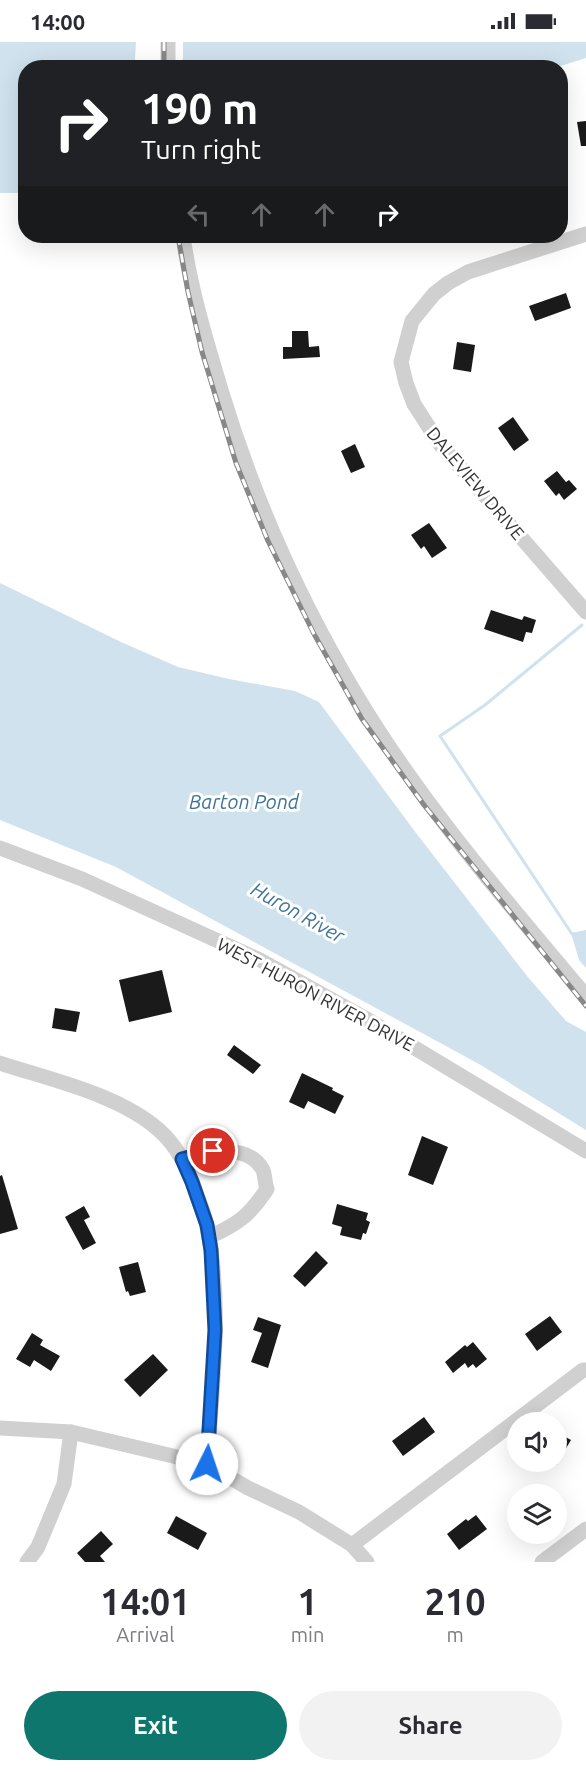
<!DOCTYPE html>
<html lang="en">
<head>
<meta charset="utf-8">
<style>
	:root { --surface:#fff; --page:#f2f2f3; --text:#2b2b33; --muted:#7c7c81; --accent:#0f766e }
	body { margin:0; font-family:Ubuntu,sans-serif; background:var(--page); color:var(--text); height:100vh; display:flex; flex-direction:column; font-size:22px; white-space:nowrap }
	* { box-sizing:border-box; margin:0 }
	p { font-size:20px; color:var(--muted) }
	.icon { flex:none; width:33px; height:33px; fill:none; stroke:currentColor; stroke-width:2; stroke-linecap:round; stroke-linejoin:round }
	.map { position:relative; height:1520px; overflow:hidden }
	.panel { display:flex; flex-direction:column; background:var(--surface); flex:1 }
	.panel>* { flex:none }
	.banner { position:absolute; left:18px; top:18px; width:550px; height:183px; border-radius:24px; box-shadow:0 6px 24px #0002; background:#202124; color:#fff; overflow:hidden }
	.buttons { position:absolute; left:507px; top:1370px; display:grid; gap:12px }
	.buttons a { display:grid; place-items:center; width:60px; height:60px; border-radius:50%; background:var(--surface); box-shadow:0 6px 24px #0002; font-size:30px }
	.pin { position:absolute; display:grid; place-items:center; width:51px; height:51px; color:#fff; margin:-26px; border:3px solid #fff; border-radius:50%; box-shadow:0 2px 6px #0007 }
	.me { position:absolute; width:66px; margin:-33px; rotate:4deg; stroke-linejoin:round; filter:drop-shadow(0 0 4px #0008) }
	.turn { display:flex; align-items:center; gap:21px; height:126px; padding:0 24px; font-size:27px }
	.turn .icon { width:78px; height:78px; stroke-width:2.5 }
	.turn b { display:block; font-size:42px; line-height:51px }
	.lanes { display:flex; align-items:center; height:57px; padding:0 24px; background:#0003; justify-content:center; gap:30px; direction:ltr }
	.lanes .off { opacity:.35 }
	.eta { display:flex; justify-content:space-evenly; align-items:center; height:102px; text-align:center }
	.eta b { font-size:36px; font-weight:600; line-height:42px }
	.cta { display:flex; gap:12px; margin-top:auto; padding:12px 24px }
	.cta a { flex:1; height:69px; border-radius:36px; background:var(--accent); color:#fff; font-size:24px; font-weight:600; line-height:69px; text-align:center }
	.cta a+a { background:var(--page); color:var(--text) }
	.status { display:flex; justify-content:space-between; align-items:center; height:42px; padding:0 30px; background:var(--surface); direction:ltr }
	.status svg { height:16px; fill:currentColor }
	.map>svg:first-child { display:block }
</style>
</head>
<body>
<div class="status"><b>14:00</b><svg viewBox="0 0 49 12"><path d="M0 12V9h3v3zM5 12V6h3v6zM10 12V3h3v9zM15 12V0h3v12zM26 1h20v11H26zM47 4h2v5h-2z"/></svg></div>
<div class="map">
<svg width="586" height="1520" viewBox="0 0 586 1520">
	<rect width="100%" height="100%" fill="#fff"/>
	<g fill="#cfe2ee">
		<polygon points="0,0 136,0 135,17 137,25 26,26 25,151 0,151"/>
		<polygon points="183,0 586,0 586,16 554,26 178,25 183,16"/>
		<polygon points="0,541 121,600 178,625 229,637 295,649 319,660 416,791 527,934 566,979 586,990 586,1088 479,1022 116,825 0,778"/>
		<polygon points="586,888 586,926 579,918 571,891"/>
	</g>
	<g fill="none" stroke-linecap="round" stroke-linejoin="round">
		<polyline stroke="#cfe2ee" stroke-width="3" points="572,892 440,694 485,663 582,583"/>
	</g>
	<g fill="#1a1a1a">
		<polygon points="586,79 586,104 581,104 577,80"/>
		<polygon points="566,251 571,266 535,279 529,264"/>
		<polygon points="292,289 308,289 309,305 319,304 320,315 283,317 283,305 292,305"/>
		<polygon points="457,300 475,303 471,330 453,327"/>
		<polygon points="513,375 529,398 514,409 498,386"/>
		<polygon points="355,402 365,425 351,431 341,409"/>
		<polygon points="557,429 566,440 569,438 577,447 564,458 559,451 556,454 544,439"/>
		<polygon points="429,481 447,506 432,516 424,504 421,507 411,493"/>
		<polygon points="491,568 522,578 524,574 536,578 532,591 526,590 523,600 484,587"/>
		<polygon points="162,928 172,970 129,980 119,938"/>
		<polygon points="55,966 80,970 76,990 52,986"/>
		<polygon points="234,1003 261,1023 253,1032 227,1013"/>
		<polygon points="302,1031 333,1046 332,1048 344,1054 335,1072 308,1059 304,1067 289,1060"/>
		<polygon points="422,1094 448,1105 433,1143 408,1133"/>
		<polygon points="2,1133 18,1187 0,1192 0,1134"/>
		<polygon points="337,1162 368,1171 366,1178 370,1180 366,1192 363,1191 361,1198 340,1193 342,1185 332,1182"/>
		<polygon points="84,1164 90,1175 84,1178 96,1201 83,1208 65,1175"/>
		<polygon points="316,1209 328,1221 305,1245 293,1234"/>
		<polygon points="138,1220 146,1250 130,1254 128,1249 126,1250 119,1225"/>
		<polygon points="550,1274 562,1290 537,1309 525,1292"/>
		<polygon points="258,1275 281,1283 268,1326 251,1320 262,1291 253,1288"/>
		<polygon points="32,1291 43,1298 40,1303 60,1314 51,1329 34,1318 30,1325 16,1317"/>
		<polygon points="473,1300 487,1317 476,1326 473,1322 468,1326 465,1321 453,1331 445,1320 465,1303 467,1305"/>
		<polygon points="153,1312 168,1328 140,1355 124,1338"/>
		<polygon points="424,1375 435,1390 403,1414 392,1399"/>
		<polygon points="556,1390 571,1398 556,1423"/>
		<polygon points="476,1473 487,1487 459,1508 447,1492 466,1477 468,1479"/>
		<polygon points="176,1474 207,1491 198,1508 167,1491"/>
		<polygon points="101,1489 113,1502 100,1514 105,1520 85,1520 77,1511"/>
	</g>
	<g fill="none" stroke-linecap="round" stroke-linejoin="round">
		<g stroke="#d0d0d0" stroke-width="15">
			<polyline points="168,26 168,0"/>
			<polyline points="586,192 468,230 448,241 434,252 412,279 401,320 406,341 414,362 439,401 586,570"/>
			<path d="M183,194C190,245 206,298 221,348C254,457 298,556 357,654C421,761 506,859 586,954"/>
			<polyline points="0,806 82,837 260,918 365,976 586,1109"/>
			<path d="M0,1021C51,1038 118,1052 159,1088C177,1104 189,1128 196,1150C200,1162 205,1173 207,1185C223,1263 212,1344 207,1422"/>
			<path d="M182,1117C207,1111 247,1099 263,1128C265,1133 265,1142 267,1147C249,1174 238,1182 209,1195"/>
			<polyline points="0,1386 71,1390 207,1422 248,1446 299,1470 352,1503 367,1520"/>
			<polyline points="352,1503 583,1328 586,1328"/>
			<polyline points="27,1520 38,1505 64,1442 71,1390"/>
			<polyline points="542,1520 586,1487"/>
		</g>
		<defs>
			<g id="rail">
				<polyline points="164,0 164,26"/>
				<polyline points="178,194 188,250 202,310 236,421 268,499 314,592 362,677 424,763 586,964"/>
			</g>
		</defs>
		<use href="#rail" stroke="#888" stroke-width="5"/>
		<use href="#rail" stroke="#fff" stroke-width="3" stroke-dasharray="9" stroke-linecap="butt"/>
	</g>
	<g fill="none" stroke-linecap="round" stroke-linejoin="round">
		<defs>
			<polyline id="route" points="207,1422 215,1288 211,1208 207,1183 192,1140 182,1117 213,1109"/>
		</defs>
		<use href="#route" stroke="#114b97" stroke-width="15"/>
		<use href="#route" stroke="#1a73e8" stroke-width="10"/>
	</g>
	<g text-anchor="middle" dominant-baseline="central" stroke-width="6" stroke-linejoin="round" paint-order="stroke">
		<g font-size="18" fill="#333" stroke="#fff">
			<text transform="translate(476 441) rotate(50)">DALEVIEW DRIVE</text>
			<text transform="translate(316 952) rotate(28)">WEST HURON RIVER DRIVE</text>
		</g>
		<g font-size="20" font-style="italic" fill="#3f7597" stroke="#fff">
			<text x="244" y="759">Barton Pond</text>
			<text transform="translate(298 870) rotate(29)">Huron River</text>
		</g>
	</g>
</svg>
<div class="buttons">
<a><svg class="icon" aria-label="sound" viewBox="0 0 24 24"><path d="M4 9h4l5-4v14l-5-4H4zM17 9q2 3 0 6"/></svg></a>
<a><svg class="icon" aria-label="layers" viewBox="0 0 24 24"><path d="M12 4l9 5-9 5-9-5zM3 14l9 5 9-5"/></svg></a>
</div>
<div class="pin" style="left:213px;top:1109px;background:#d93025"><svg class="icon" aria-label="arrive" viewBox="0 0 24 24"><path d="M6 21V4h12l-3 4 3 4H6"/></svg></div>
<svg class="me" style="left:207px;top:1422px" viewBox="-20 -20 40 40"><circle r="19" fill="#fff"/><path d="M0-13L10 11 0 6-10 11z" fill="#1a73e8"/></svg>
<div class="banner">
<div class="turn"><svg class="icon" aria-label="right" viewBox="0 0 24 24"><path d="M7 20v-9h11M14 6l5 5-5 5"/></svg><div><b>190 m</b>Turn right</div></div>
<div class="lanes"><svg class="icon off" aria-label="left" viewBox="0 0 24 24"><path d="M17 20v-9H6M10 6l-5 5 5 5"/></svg><svg class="icon off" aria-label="ahead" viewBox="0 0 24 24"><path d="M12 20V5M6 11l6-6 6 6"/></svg><svg class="icon off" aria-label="ahead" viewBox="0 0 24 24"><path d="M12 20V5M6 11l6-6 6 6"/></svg><svg class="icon" aria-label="right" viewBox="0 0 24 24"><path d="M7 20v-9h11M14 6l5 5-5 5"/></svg></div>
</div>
</div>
<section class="panel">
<div class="eta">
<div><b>14:01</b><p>Arrival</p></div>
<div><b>1</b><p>min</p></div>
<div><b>210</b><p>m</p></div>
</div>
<div class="cta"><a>Exit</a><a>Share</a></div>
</section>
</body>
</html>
